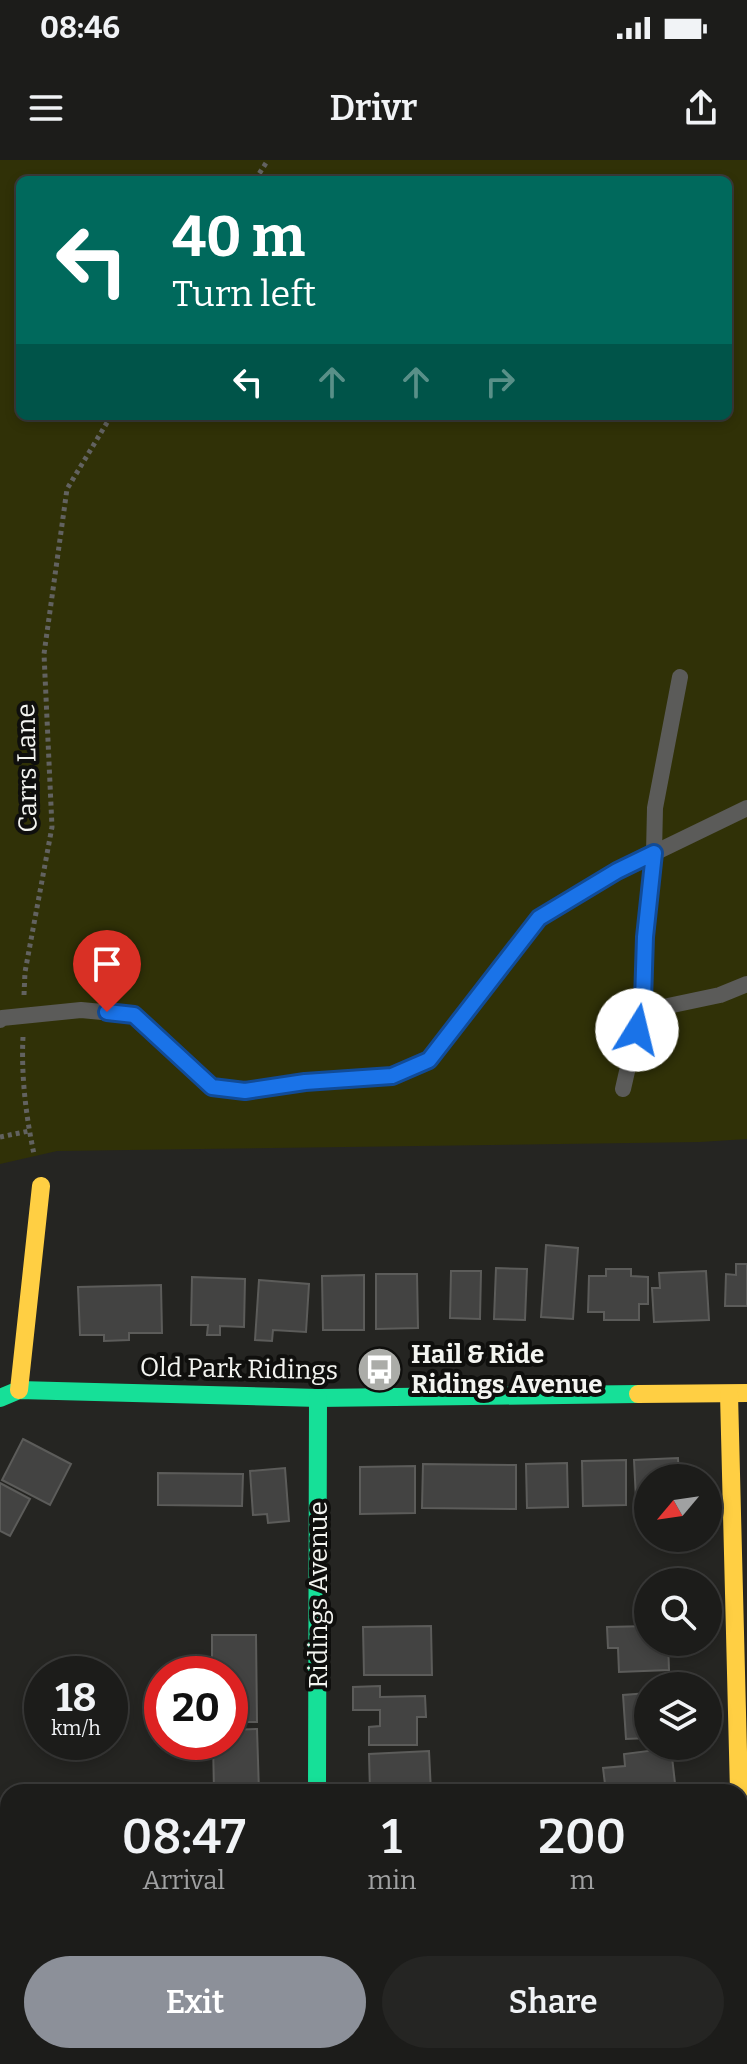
<!DOCTYPE html>
<html lang="en">
<head>
<meta charset="utf-8">
<style>
	:root { --surface:#1c1c1a; --page:#252523; --text:#f1f3f6; --muted:#a0a1a2; --line:#3a3a39; --accent:#8c9099 }
	body { margin:0; font-family:Bitter,serif; background:var(--page); color:var(--text); height:100vh; display:flex; flex-direction:column; font-size:30px; white-space:nowrap }
	* { box-sizing:border-box; margin:0 }
	p { font-size:26px; color:var(--muted) }
	.icon { flex:none; width:44px; height:44px; fill:none; stroke:currentColor; stroke-width:2; stroke-linecap:round; stroke-linejoin:round }
	.map { position:relative; flex:1; overflow:hidden }
	.sheet { position:absolute; left:0px; top:1624px; width:748px; height:280px; display:flex; flex-direction:column; background:var(--surface); border-radius:24px 24px 0 0; box-shadow:0 4px 12px #0003,0 0 0 2px var(--line) }
	.sheet>* { flex:none }
	.banner { position:absolute; left:16px; top:16px; width:716px; height:244px; border-radius:12px; box-shadow:0 4px 12px #0003,0 0 0 2px var(--line); background:#00695c; color:#fff; overflow:hidden }
	.needle { width:52px; rotate:241deg }
	.tools { position:absolute; left:634px; top:1304px; display:grid; gap:16px }
	.tools a { display:grid; place-items:center; width:88px; height:88px; border-radius:50%; background:var(--surface); box-shadow:0 4px 12px #0003,0 0 0 2px var(--line); font-size:40px }
	.speed { position:absolute; left:24px; top:1496px; display:flex; gap:16px; font-size:40px; font-weight:700; text-align:center }
	.speed>* { display:grid; place-content:center; width:104px; height:104px; border-radius:50%; background:var(--surface); box-shadow:0 4px 12px #0003,0 0 0 2px var(--line); line-height:1 }
	.speed small { font-size:20px; font-weight:400 }
	.speed .limit { border:12px solid #d22; background:#fff; color:#111 }
	.pin { position:absolute; display:grid; place-items:center; width:68px; height:68px; color:#fff; margin:-82px -34px; border-radius:50% 50% 50% 0; rotate:-45deg; box-shadow:0 0 8px #0007 }
	.pin .icon { rotate:45deg }
	.me { position:absolute; width:88px; margin:-44px; rotate:9deg; stroke-linejoin:round; filter:drop-shadow(0 0 6px #0008) }
	.turn { display:flex; align-items:center; gap:28px; height:168px; padding:0 24px; font-size:36px }
	.turn .icon { width:104px; height:104px; stroke-width:2.5 }
	.turn b { display:block; font-size:56px; line-height:68px }
	.lanes { display:flex; align-items:center; height:76px; padding:0 24px; background:#0003; justify-content:center; gap:40px; direction:ltr }
	.lanes .off { opacity:.35 }
	.eta { display:flex; justify-content:space-evenly; align-items:center; height:136px; text-align:center }
	.eta b { font-size:48px; font-weight:600; line-height:56px }
	.cta { display:flex; gap:16px; margin-top:auto; padding:16px 24px }
	.cta a { flex:1; height:92px; border-radius:48px; background:var(--accent); color:#fff; font-size:32px; font-weight:600; line-height:92px; text-align:center }
	.cta a+a { background:var(--page); color:var(--text) }
	.status { display:flex; justify-content:space-between; align-items:center; height:56px; padding:0 40px; background:var(--surface); direction:ltr }
	.status svg { height:22px; fill:currentColor }
	header { display:flex; justify-content:space-between; align-items:center; height:104px; padding:0 24px; background:var(--surface); font-size:36px; font-weight:600 }
	.map>svg:first-child { display:block }
</style>
</head>
<body>
<div class="status"><b>08:46</b><svg viewBox="0 0 49 12"><path d="M0 12V9h3v3zM5 12V6h3v6zM10 12V3h3v9zM15 12V0h3v12zM26 1h20v11H26zM47 4h2v5h-2z"/></svg></div>
<header><svg class="icon" aria-label="menu" viewBox="0 0 24 24"><path d="M4 6h16M4 12h16M4 18h16"/></svg>Drivr<svg class="icon" aria-label="share" viewBox="0 0 24 24"><path d="M12 15V3M7 8l5-5 5 5M5 13v7h14v-7"/></svg></header>
<div class="map">
<svg width="747" height="1904" viewBox="0 0 747 1904">
	<rect width="100%" height="100%" fill="#252522"/>
	<path fill="#303107" fill-rule="evenodd" d="M0,0H747V979L700,982L57,991L0,1004ZM20,20H728V256H20Z"/>
	<g fill="#434342" stroke="#5c5c5a" stroke-width="2">
		<polygon points="546,1085 578,1088 573,1159 541,1157"/>
		<polygon points="736,1104 747,1104 747,1146 725,1146 726,1114 736,1115"/>
		<polygon points="496,1108 527,1109 525,1160 494,1159"/>
		<polygon points="606,1109 631,1109 631,1116 648,1117 648,1144 639,1144 639,1160 604,1160 604,1152 588,1152 589,1116 606,1116"/>
		<polygon points="451,1111 481,1111 480,1159 450,1158"/>
		<polygon points="706,1111 709,1160 654,1162 652,1128 660,1128 659,1113"/>
		<polygon points="376,1114 417,1114 418,1168 376,1169"/>
		<polygon points="364,1115 364,1170 323,1170 322,1116"/>
		<polygon points="192,1117 245,1119 244,1167 220,1166 220,1175 207,1175 208,1165 191,1165"/>
		<polygon points="259,1120 309,1124 306,1172 273,1170 272,1181 255,1180"/>
		<polygon points="161,1125 162,1173 129,1173 129,1180 104,1181 104,1175 80,1175 78,1127"/>
		<polygon points="23,1279 71,1304 50,1345 2,1320"/>
		<polygon points="678,1298 679,1318 648,1318 648,1338 636,1339 634,1300"/>
		<polygon points="626,1300 626,1345 583,1346 582,1301"/>
		<polygon points="567,1303 568,1347 527,1348 526,1304"/>
		<polygon points="423,1304 516,1305 516,1349 422,1348"/>
		<polygon points="415,1306 415,1353 360,1354 360,1307"/>
		<polygon points="285,1308 289,1361 268,1363 267,1354 253,1355 250,1311"/>
		<polygon points="158,1313 243,1314 242,1346 158,1345"/>
		<polygon points="0,1323 30,1339 10,1376 0,1371"/>
		<polygon points="431,1466 432,1515 364,1515 363,1467"/>
		<polygon points="648,1466 648,1482 668,1482 669,1510 619,1512 618,1488 608,1488 607,1467"/>
		<polygon points="212,1475 256,1475 257,1562 230,1562 230,1514 212,1514"/>
		<polygon points="380,1526 380,1537 425,1536 426,1557 417,1557 417,1585 369,1585 369,1567 380,1566 380,1550 353,1550 353,1527"/>
		<polygon points="648,1533 648,1578 626,1579 623,1535"/>
		<polygon points="257,1569 259,1632 214,1632 213,1582 230,1582 230,1570"/>
		<polygon points="671,1588 676,1632 606,1632 603,1608 625,1606 624,1594"/>
		<polygon points="429,1591 431,1632 370,1632 369,1594"/>
		<polygon points="747,1835 747,1874 741,1875 740,1836"/>
		<polygon points="15,1896 87,1896 88,1904 61,1904 60,1900 37,1902 37,1904 16,1904"/>
		<rect x="197" y="1896" width="61" height="8"/>
		<polygon points="356,1896 394,1896 394,1904 357,1904"/>
	</g>
	<g fill="none" stroke-linecap="round" stroke-linejoin="round">
		<g stroke="#626260" stroke-width="5" stroke-dasharray="4 4" stroke-linecap="butt">
			<polyline points="255,20 268,0"/>
			<polyline points="24,835 25,812 52,667 44,494 67,329 111,256"/>
			<path d="M23,877C21,915 26,957 34,994"/>
			<polyline points="0,977 29,971"/>
		</g>
		<g stroke="#5b5b59" stroke-width="16">
			<polyline points="680,517 655,648 654,693 643,808 643,841 649,850 720,835 747,824"/>
			<polyline points="0,860 2,858 81,850 134,855 212,927 245,931 305,922 392,916 429,900 539,758 617,711 747,648"/>
			<polyline points="623,929 643,841"/>
		</g>
		<g stroke="#5b5b59" stroke-width="30">
			<polyline points="740,1687 740,1705 747,1719"/>
			<polyline points="316,1904 317,1896"/>
		</g>
		<g stroke="#16e098" stroke-width="18">
			<polyline points="0,1238 19,1230 318,1238 638,1234"/>
			<polyline points="317,1632 318,1238"/>
		</g>
		<g stroke="#ffcf43" stroke-width="18">
			<polyline points="19,1230 41,1026"/>
			<polyline points="638,1234 747,1233"/>
			<polyline points="729,1234 739,1632"/>
		</g>
	</g>
	<g fill="none" stroke-linecap="round" stroke-linejoin="round">
		<defs>
			<polyline id="route" points="107,852 134,855 212,927 245,931 305,922 392,916 429,900 539,758 617,711 654,693 645,777 643,841 637,870"/>
		</defs>
		<use href="#route" stroke="#114b97" stroke-width="20"/>
		<use href="#route" stroke="#1a73e8" stroke-width="14"/>
	</g>
	<defs>
		<symbol id="bus-disc" viewBox="-11 -11 22 22"><circle r="9.5" fill="#abaca8" stroke="#0f0f0d"/><path d="M-5-6H5V4H4V6H2V4H-2V6H-4V4H-5ZM-3.5-4V0h7V-4ZM-3.5 1.2v1.5H-2V1.2ZM2 1.2v1.5H3.5V1.2Z" fill="#fff"/></symbol>
	</defs>
	<g fill-rule="evenodd">
		<use href="#bus-disc" x="354" y="1184" width="51" height="51"/>
	</g>
	<g text-anchor="middle" dominant-baseline="central" stroke-width="8" stroke-linejoin="round" paint-order="stroke">
		<g font-size="26" fill="#f3f4f0" stroke="#0f0f0d">
			<text transform="translate(27 608) rotate(-91)">Carrs Lane</text>
			<text transform="translate(239 1209) rotate(1)">Old Park Ridings</text>
			<text transform="translate(318 1435) rotate(-90)">Ridings Avenue</text>
		</g>
		<g font-size="26" font-weight="bold" fill="#f3f4f0" stroke="#0f0f0d" text-anchor="start">
			<text x="411" y="1194">Hail &amp; Ride<tspan x="411" dy="30">Ridings Avenue</tspan></text>
		</g>
	</g>
</svg>
<div class="tools">
<a><svg class="needle" viewBox="-14 -14 28 28"><path d="M0-13l5 13h-10z" fill="#e53935"/><path d="M0 13l5-13h-10z" fill="#a0a1a2"/></svg></a>
<a><svg class="icon" aria-label="search" viewBox="0 0 24 24"><circle cx="10" cy="10" r="6"/><path d="M15 15l6 6"/></svg></a>
<a><svg class="icon" aria-label="layers" viewBox="0 0 24 24"><path d="M12 4l9 5-9 5-9-5zM3 14l9 5 9-5"/></svg></a>
</div>
<div class="speed"><div>18<small>km/h</small></div><div class="limit">20</div></div>
<div class="pin" style="left:107px;top:852px;background:#d93025"><svg class="icon" aria-label="arrive" viewBox="0 0 24 24"><path d="M6 21V4h12l-3 4 3 4H6"/></svg></div>
<svg class="me" style="left:637px;top:870px" viewBox="-20 -20 40 40"><circle r="19" fill="#fff"/><path d="M0-13L10 11 0 6-10 11z" fill="#1a73e8"/></svg>
<div class="banner">
<div class="turn"><svg class="icon" aria-label="left" viewBox="0 0 24 24"><path d="M17 20v-9H6M10 6l-5 5 5 5"/></svg><div><b>40 m</b>Turn left</div></div>
<div class="lanes"><svg class="icon" aria-label="left" viewBox="0 0 24 24"><path d="M17 20v-9H6M10 6l-5 5 5 5"/></svg><svg class="icon off" aria-label="ahead" viewBox="0 0 24 24"><path d="M12 20V5M6 11l6-6 6 6"/></svg><svg class="icon off" aria-label="ahead" viewBox="0 0 24 24"><path d="M12 20V5M6 11l6-6 6 6"/></svg><svg class="icon off" aria-label="right" viewBox="0 0 24 24"><path d="M7 20v-9h11M14 6l5 5-5 5"/></svg></div>
</div>
<section class="sheet">
<div class="eta">
<div><b>08:47</b><p>Arrival</p></div>
<div><b>1</b><p>min</p></div>
<div><b>200</b><p>m</p></div>
</div>
<div class="cta"><a>Exit</a><a>Share</a></div>
</section>
</div>
</body>
</html>
